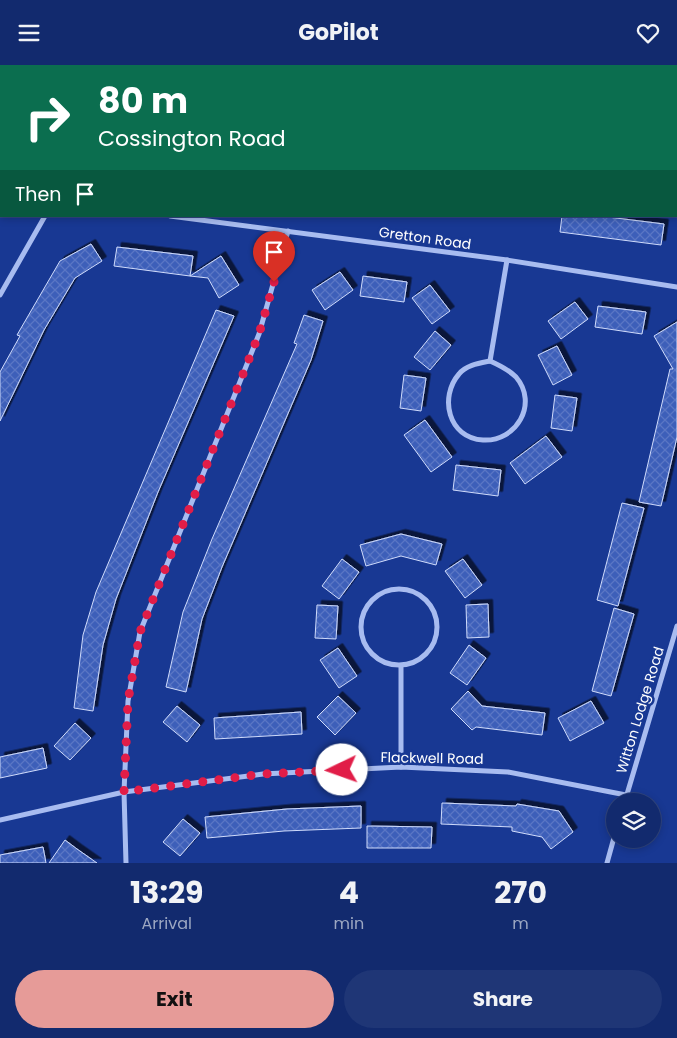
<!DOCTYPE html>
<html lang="en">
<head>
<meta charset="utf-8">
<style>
	:root { --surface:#122a6e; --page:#1f3676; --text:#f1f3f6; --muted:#9ca7c2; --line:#314681; --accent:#e69b98 }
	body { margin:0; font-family:Poppins,sans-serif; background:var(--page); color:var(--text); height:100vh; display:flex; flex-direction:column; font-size:19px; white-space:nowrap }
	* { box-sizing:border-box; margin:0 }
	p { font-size:16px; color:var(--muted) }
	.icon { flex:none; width:28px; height:28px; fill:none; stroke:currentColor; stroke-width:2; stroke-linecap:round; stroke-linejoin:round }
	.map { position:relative; height:798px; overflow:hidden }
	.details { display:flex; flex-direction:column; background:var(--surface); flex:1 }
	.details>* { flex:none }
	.guide { position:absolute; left:0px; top:0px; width:678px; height:152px; box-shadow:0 2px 8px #0003,0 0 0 1px var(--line); background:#0b6e4f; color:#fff; overflow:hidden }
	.buttons { position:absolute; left:606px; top:728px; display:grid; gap:10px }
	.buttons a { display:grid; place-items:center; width:55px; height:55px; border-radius:50%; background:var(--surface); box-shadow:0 2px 8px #0003,0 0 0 1px var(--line); font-size:25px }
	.pin { position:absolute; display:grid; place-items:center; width:42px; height:42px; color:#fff; margin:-51px -21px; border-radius:50% 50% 50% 0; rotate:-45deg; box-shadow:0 0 5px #0007 }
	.pin .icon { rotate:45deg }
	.me { position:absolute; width:55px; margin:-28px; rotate:267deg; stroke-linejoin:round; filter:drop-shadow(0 0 4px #0008) }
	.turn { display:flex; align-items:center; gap:18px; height:105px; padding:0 15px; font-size:22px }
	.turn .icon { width:65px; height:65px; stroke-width:2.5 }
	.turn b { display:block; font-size:35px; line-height:42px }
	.then { display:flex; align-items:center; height:48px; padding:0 15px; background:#0003; gap:10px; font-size:19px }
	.eta { display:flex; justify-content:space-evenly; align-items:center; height:85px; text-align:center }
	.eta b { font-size:30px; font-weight:700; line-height:35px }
	.button { display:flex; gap:10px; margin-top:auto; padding:10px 15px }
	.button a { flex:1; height:58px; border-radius:30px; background:var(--accent); color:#111; font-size:20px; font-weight:700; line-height:58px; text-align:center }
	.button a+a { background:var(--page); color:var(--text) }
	header { display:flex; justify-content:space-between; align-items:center; height:65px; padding:0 15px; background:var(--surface); font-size:22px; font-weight:700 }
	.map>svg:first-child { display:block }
</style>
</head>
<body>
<header><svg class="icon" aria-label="menu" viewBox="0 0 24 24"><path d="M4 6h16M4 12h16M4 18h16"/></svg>GoPilot<svg class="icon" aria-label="heart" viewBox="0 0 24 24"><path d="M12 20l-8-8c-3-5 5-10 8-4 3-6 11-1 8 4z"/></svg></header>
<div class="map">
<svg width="677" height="798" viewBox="0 0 677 798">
	<defs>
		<pattern id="green-dots" width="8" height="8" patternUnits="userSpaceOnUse" patternTransform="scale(1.25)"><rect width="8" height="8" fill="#2b50b1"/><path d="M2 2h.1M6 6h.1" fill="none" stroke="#4b6abd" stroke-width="1.8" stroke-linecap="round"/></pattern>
		<pattern id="building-cross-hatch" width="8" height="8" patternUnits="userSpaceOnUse" patternTransform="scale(1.25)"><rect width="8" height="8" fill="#3d5eb9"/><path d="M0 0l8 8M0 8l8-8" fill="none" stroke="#5a76c4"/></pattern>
		<filter id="shadow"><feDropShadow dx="4.5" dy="-4.5" stdDeviation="0" flood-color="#0009"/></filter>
	</defs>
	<rect width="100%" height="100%" fill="#183893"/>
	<polygon fill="url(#green-dots)" points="393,0 677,0 677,38 676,1"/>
	<g fill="url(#building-cross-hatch)" stroke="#cfdbfb" filter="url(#shadow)">
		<polygon points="562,151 600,151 664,159 661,180 560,167"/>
		<polygon points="91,179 102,196 75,213 44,265 0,356 0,307 20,271 17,270 60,196"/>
		<polygon points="117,182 193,191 190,211 114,201"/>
		<polygon points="221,191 239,220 219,233 208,213 190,211"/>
		<polygon points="340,207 353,225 325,245 312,225"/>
		<polygon points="363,211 407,217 404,237 360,231"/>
		<polygon points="430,220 450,246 432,259 412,233"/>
		<polygon points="575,237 588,254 561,274 548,256"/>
		<polygon points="598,241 646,247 642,269 595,262"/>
		<polygon points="216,245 234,251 158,427 116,534 103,580 93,646 74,643 83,570 96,527"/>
		<polygon points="304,250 323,256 311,295 222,502 202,554 186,627 166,622 183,547 212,474 297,279 294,278"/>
		<polygon points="677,257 677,372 661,441 639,437 670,304 673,304 654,271"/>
		<polygon points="435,266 451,280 430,305 414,292"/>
		<polygon points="557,281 572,310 553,320 538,290"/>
		<polygon points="404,310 426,313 421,346 400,343"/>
		<polygon points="555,330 577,333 572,366 551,363"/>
		<polygon points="425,355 452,392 431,407 404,370"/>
		<polygon points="546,371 562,392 525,419 510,398"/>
		<polygon points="456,400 501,405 498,431 453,425"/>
		<polygon points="622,438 644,443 618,541 597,535"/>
		<polygon points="401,469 442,479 436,500 401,491 366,501 360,480"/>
		<polygon points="342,494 359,507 339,534 322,521"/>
		<polygon points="463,494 482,520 465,533 445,506"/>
		<polygon points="488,539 489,572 467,573 466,540"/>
		<polygon points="317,540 338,541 336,574 315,573"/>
		<polygon points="614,543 634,549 611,631 592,626"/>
		<polygon points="469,580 486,593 467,620 450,608"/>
		<polygon points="338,583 357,611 339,623 320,595"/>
		<polygon points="468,626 482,641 545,648 542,670 476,662 472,665 451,644"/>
		<polygon points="338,631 356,648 335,670 317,652"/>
		<polygon points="591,636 604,658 570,676 558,653"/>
		<polygon points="177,641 200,660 187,677 163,657"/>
		<polygon points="301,647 302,669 215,674 214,653"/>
		<polygon points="75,658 91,673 70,695 54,681"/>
		<polygon points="43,683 47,703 0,713 0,692"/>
		<polygon points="442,738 516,741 517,739 559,746 573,767 551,784 542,772 512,766 512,762 441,759"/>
		<polygon points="361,741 361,763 284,766 207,773 205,752 287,744"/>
		<polygon points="183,754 200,768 180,791 163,777"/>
		<polygon points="367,761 432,762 431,783 367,783"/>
		<polygon points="65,775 77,784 97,798 49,798"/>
		<polygon points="43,782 46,798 0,798 0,790"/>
	</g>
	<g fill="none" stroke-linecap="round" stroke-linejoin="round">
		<g stroke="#a8bcf0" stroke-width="5">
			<polyline points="82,1 82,0"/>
			<polyline points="170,151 507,195 677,222"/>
			<polyline points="0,230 45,151"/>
			<path d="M490,296C499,300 509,305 516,312C539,339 516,377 483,375C448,373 439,332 459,309C466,300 480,298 490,296Z"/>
			<polyline points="490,296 507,195"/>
			<circle cx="399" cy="562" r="38"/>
			<polyline points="401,702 401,601"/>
			<polyline points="625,736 677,561"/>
			<polyline points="0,755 124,727 263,709 401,702 508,707 626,730"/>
			<polyline points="126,798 124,727 128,636 140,567 259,269 288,166"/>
			<polyline points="607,798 615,769"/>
		</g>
	</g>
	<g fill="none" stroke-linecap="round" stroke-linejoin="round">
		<polyline stroke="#e11d48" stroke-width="9" stroke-dasharray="0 16.2" points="274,217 259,269 140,567 128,636 124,727 263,709 342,705"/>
	</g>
	<g text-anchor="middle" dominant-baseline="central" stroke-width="5" stroke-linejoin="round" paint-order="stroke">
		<g font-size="14" fill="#fff" stroke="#183893">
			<text transform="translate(425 173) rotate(8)">Gretton Road</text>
			<text transform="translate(640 645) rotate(-73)">Witton Lodge Road</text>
			<text transform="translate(432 693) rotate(1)">Flackwell Road</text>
		</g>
	</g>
</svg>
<div class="buttons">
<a><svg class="icon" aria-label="layers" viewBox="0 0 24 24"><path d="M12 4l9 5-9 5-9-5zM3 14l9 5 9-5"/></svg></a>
</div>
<div class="pin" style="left:274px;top:217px;background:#d93025"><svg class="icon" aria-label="arrive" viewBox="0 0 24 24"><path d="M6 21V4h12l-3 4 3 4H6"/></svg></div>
<svg class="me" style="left:342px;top:705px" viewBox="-20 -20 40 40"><circle r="19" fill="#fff"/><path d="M0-13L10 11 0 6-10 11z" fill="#e11d48"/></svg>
<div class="guide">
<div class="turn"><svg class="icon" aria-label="right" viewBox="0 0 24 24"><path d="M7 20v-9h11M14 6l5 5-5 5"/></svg><div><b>80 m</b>Cossington Road</div></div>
<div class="then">Then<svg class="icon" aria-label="arrive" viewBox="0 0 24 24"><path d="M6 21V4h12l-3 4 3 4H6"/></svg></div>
</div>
</div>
<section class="details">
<div class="eta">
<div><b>13:29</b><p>Arrival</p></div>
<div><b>4</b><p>min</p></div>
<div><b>270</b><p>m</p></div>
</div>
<div class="button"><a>Exit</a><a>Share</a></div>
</section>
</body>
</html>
